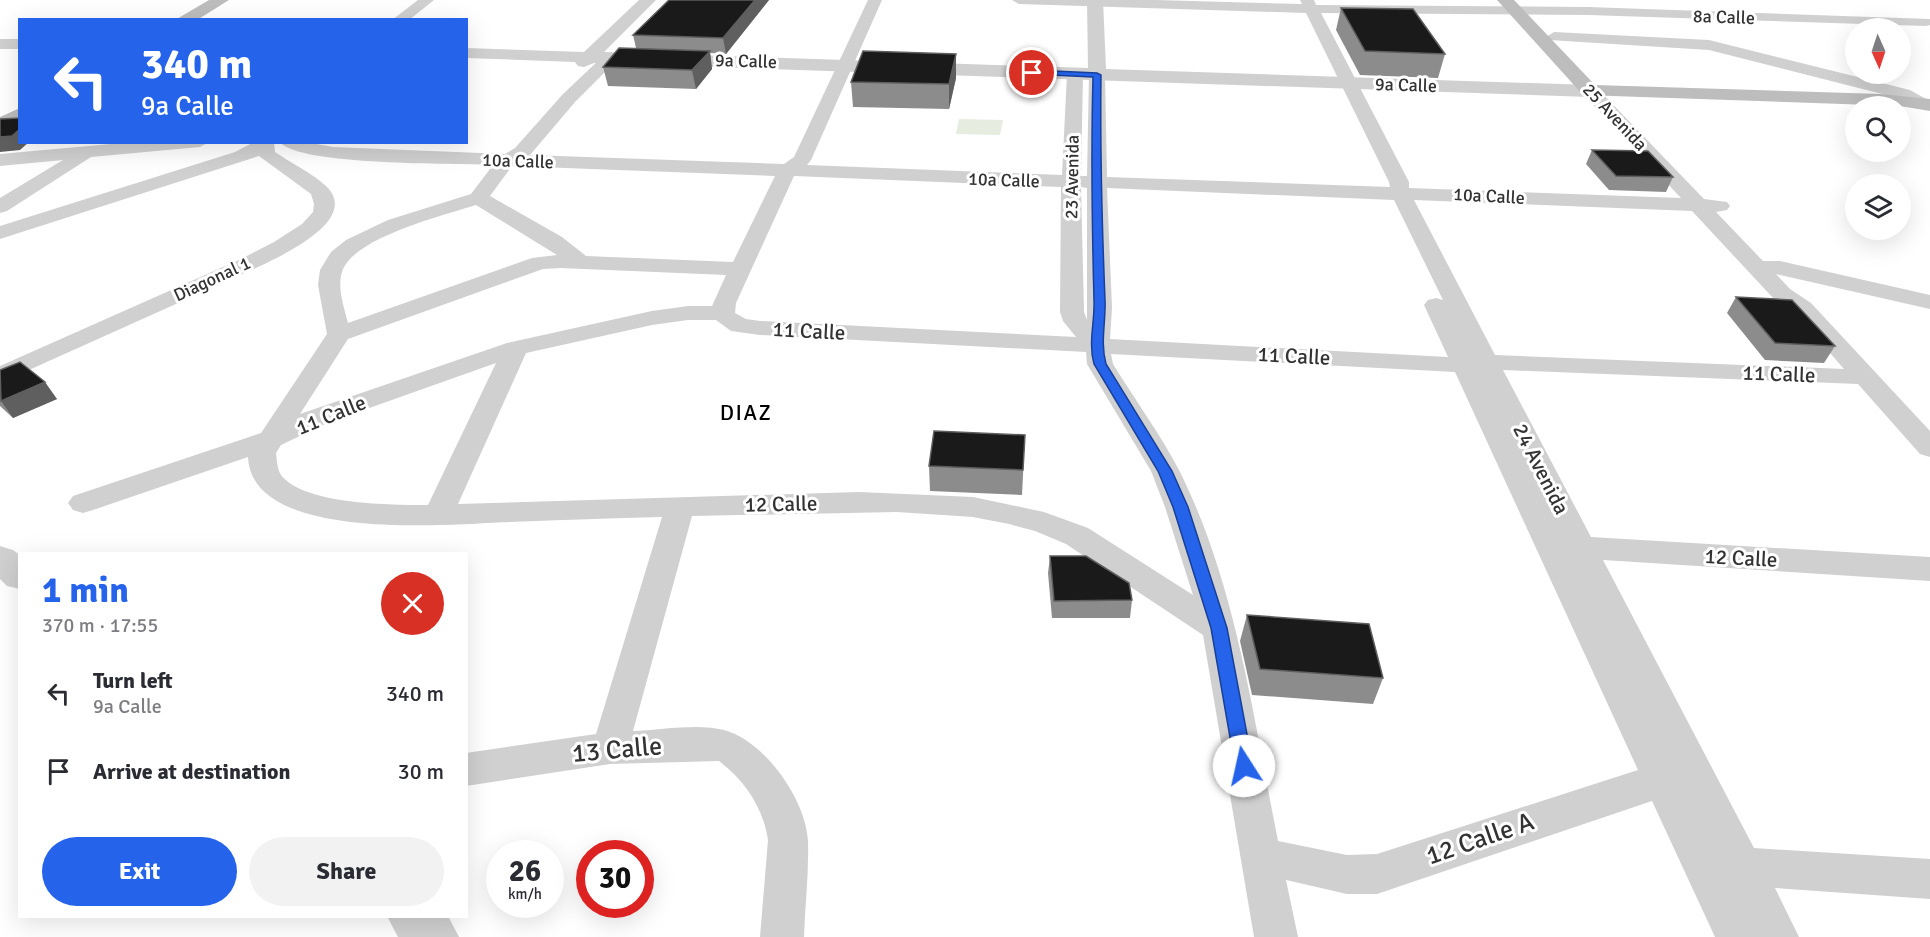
<!DOCTYPE html>
<html lang="en">
<head>
<meta charset="utf-8">
<style>
	:root { --surface:#fff; --page:#f2f2f3; --text:#2b2b33; --muted:#7c7c81; --accent:#2563eb }
	body { margin:0; font-family:Signika,sans-serif; background:var(--page); color:var(--text); height:100vh; display:flex; flex-direction:column; font-size:22px; white-space:nowrap }
	* { box-sizing:border-box; margin:0 }
	p { font-size:20px; color:var(--muted) }
	.icon { flex:none; width:33px; height:33px; fill:none; stroke:currentColor; stroke-width:2; stroke-linecap:round; stroke-linejoin:round }
	.map { position:relative; flex:1; overflow:hidden }
	.sheet { position:absolute; left:18px; top:552px; width:450px; height:366px; display:flex; flex-direction:column; background:var(--surface); border-radius:0px; box-shadow:0 6px 24px #0002 }
	.sheet>* { flex:none }
	.banner { position:absolute; left:18px; top:18px; width:450px; height:126px; border-radius:0px; box-shadow:0 6px 24px #0002; background:#2563eb; color:#fff; overflow:hidden }
	.needle { width:39px; rotate:177deg }
	.controls { position:absolute; left:1845px; top:18px; display:grid; gap:12px }
	.controls a { display:grid; place-items:center; width:66px; height:66px; border-radius:50%; background:var(--surface); box-shadow:0 6px 24px #0002; font-size:30px }
	.speed { position:absolute; left:486px; top:840px; display:flex; gap:12px; font-size:30px; font-weight:700; text-align:center }
	.speed>* { display:grid; place-content:center; width:78px; height:78px; border-radius:50%; background:var(--surface); box-shadow:0 6px 24px #0002; line-height:1 }
	.speed small { font-size:15px; font-weight:400 }
	.speed .limit { border:9px solid #d22; background:#fff; color:#111 }
	.pin { position:absolute; display:grid; place-items:center; width:51px; height:51px; color:#fff; margin:-26px; border:3px solid #fff; border-radius:50%; box-shadow:0 2px 6px #0007 }
	.me { position:absolute; width:66px; margin:-33px; rotate:350deg; stroke-linejoin:round; filter:drop-shadow(0 0 4px #0008) }
	.turn { display:flex; align-items:center; gap:21px; height:126px; padding:0 24px; font-size:27px }
	.turn .icon { width:78px; height:78px; stroke-width:2.5 }
	.turn b { display:block; font-size:42px; line-height:51px }
	.round { display:grid; place-items:center; flex:none; width:63px; height:63px; border-radius:32px; background:var(--page) }
	.headline { display:flex; align-items:center; justify-content:space-between; height:102px; padding:0 24px }
	h1 { font-size:36px; font-weight:800; line-height:45px; color:var(--accent) }
	.primary-button { display:flex; gap:12px; margin-top:auto; padding:12px 24px }
	.primary-button a { flex:1; height:69px; border-radius:36px; background:var(--accent); color:#fff; font-size:24px; font-weight:800; line-height:69px; text-align:center }
	.primary-button a+a { background:var(--page); color:var(--text) }
	ul { padding:0; list-style:none }
	li { display:flex; align-items:center; gap:18px; height:78px; padding:0 24px }
	li div { flex:1 }
	li b { display:block; font-size:22px }
	li em { font-style:normal }
	.map>svg:first-child { display:block }
</style>
</head>
<body>
<div class="map">
<svg width="1930" height="937" viewBox="0 0 1930 937">
	<rect width="100%" height="100%" fill="#fff"/>
	<polygon fill="#e6ecdf" points="959,119 1003,120 1000,135 956,134"/>
	<g fill="none" stroke-linecap="round" stroke-linejoin="round">
		<g fill="#d0d0d0" fill-rule="evenodd">
			<polygon points="418,0 434,0 409,20 392,20"/>
			<path d="M868,0H882L811,160L807,165L1062,175L1067,74L1075,69L1083,74L1081,176H1087L1089,75L1097,70L1105,75L1107,177L1390,187L1389,182L1306,13L1019,4L1012,0H1155L1302,4L1300,0H1314L1316,5L1588,7L1930,19V25L1926,26L1588,15L1321,13L1409,182V188L1681,198L1584,95L1582,91L1584,87H1596L1704,199L1727,202L1730,206L1727,210L1716,212L1763,261H1780L1930,295V309L1776,274L1790,289L1811,303L1930,431V457L1920,454L1858,384L1503,370L1591,537L1930,557V581L1603,560L1754,848L1930,859V899L1775,888L1799,937H1715L1652,801L1377,894H1347L1286,880L1298,937H1254L1203,635L1066,544L1035,531L1009,524L973,517L897,512L692,516L633,731C660,730 699,723 724,730C765,741 806,800 808,841C809,873 805,905 804,937H760L768,840C763,807 745,781 719,761L610,764L466,786V753L596,734L662,517C612,518 561,520 511,522C453,524 252,544 248,457L93,510L83,513L73,510L68,503L73,496L261,433L327,334L318,285L320,270L331,252L346,240L388,220L471,194L493,165C458,163 298,166 280,142H306L333,147L505,154L515,148L563,94L599,60L605,58L613,63L611,66L575,102L530,155L784,164L794,157ZM512,166L775,176L733,262L586,256L562,237L490,196ZM794,176L1061,187L1060,312L1063,321L1076,337L760,321L746,319L735,313L736,303ZM1081,187L1087,188V320L1084,312ZM1107,188L1394,200L1443,300L1436,298L1428,300L1424,305L1448,357L1110,339L1112,308ZM1414,200L1692,211L1774,299L1795,313L1844,369L1495,355ZM476,205L557,255L532,258L348,323C344,307 337,288 342,272C352,238 444,215 476,205ZM561,268L726,275L712,306H688L652,311L507,343L300,414L348,339L543,269ZM688,320H716L731,331L760,335L1086,352L1087,364L1151,471L1165,507L1193,595L1088,528L1044,512L973,497L859,492L458,504L526,353L652,325ZM1111,354L1455,372L1638,770L1377,854L1347,855L1278,841C1253,717 1237,587 1180,472C1161,435 1135,400 1113,364ZM496,363L428,505C393,505 304,505 281,475C277,469 277,460 276,453L281,445L327,423Z"/>
			<polygon points="1554,32 1709,40 1910,90 1928,100 1930,105 1922,109 1898,98 1709,50 1549,40 1546,37"/>
			<polygon points="133,142 209,142 200,147 91,157 7,211 0,213 0,198 63,160 0,166 0,154"/>
			<path d="M254,142H274L275,152C291,163 312,173 326,186C362,220 279,257 256,268L0,383V366L241,259L274,242L302,224L313,212L314,204L311,194L259,156L0,239V226L235,152Z"/>
		</g>
		<g fill="#d0d0d0" fill-rule="evenodd">
			<polygon points="639,0 656,0 604,52 1088,68 1087,0 1103,0 1106,69 1590,85 1597,87 1600,91 1597,95 1590,97 594,63 584,67 578,66 575,62 466,58 466,48 584,52"/>
			<rect x="0" y="39" width="20" height="10"/>
			<polygon points="0,546 13,550 20,555 20,589 7,586 0,579"/>
			<polygon points="387,916 448,916 459,937 398,937"/>
		</g>
		<g fill="#bdbdbd" fill-rule="evenodd">
			<polygon points="209,0 229,0 197,20 175,20"/>
			<polygon points="1497,0 1514,0 1595,85 1881,94 1930,99 1930,111 1900,106 1583,95"/>
			<polygon points="20,108 20,123 0,131 0,117"/>
		</g>
	</g>
	<g fill="#8c8c8c">
		<polygon points="769,0 726,54 710,53 712,69 696,89 608,86 603,67 636,48 633,35"/>
		<polygon points="1341,8 1445,54 1438,78 1360,75 1336,30"/>
		<polygon points="956,78 949,109 853,107 851,82"/>
		<polygon points="1592,150 1673,177 1666,192 1609,190 1586,164"/>
		<polygon points="1736,297 1835,346 1824,363 1765,360 1727,313"/>
		<polygon points="0,370 57,399 13,418 0,406"/>
		<polygon points="1025,435 1022,495 930,491 929,466"/>
		<polygon points="1050,556 1132,600 1130,618 1052,618 1048,573"/>
		<polygon points="1247,615 1383,678 1373,704 1252,695 1240,641"/>
	</g>
	<g fill="#5f5f5f">
		<polygon points="755,0 769,0 726,54 723,38"/>
		<polygon points="710,51 712,69 696,89 692,70"/>
		<polygon points="956,54 956,78 949,109 949,84"/>
		<polygon points="20,129 20,142 29,142 20,150 0,152 0,137"/>
		<polygon points="45,382 57,399 13,418 1,401"/>
	</g>
	<g fill="#1a1a1a" stroke="#5f5f5f" stroke-width="1.5">
		<polygon points="669,0 755,0 723,38 633,35"/>
		<polygon points="1341,8 1413,9 1445,54 1365,51"/>
		<polygon points="619,48 710,51 692,70 603,67"/>
		<polygon points="863,51 956,54 949,84 851,82"/>
		<polygon points="20,118 20,129 12,136 0,137 0,119"/>
		<polygon points="1592,150 1648,151 1673,177 1616,176"/>
		<polygon points="1736,297 1792,300 1835,346 1775,343"/>
		<polygon points="20,362 45,382 1,401 0,370"/>
		<polygon points="934,431 1025,435 1023,470 929,466"/>
		<polygon points="1050,556 1086,556 1129,583 1132,600 1054,601"/>
		<polygon points="1247,615 1369,624 1383,678 1260,669"/>
	</g>
	<path fill="#2563eb" stroke="#184099" stroke-width="1.5" d="M1032,70L1097,73L1101,75C1100,150 1102,225 1105,300C1106,322 1100,342 1106,364L1172,471L1188,507L1227,628L1253,766L1251,771L1244,773L1238,771L1235,766L1211,628L1173,507L1158,471L1094,364C1088,342 1095,322 1094,300C1092,225 1091,151 1093,77L1030,74V71Z"/>
	<g text-anchor="middle" dominant-baseline="central" stroke-width="6" stroke-linejoin="round" paint-order="stroke">
		<g font-size="18" fill="#333" stroke="#fff">
			<text transform="translate(1724 17) rotate(2)">8a Calle</text>
			<text transform="translate(746 61) rotate(2)">9a Calle</text>
			<text transform="translate(1406 85) rotate(2)">9a Calle</text>
			<text transform="translate(1615 117) rotate(47)">25 Avenida</text>
			<text transform="translate(518 161) rotate(2)">10a Calle</text>
			<text transform="translate(1072 177) rotate(-89)">23 Avenida</text>
			<text transform="translate(1004 180) rotate(2)">10a Calle</text>
			<text transform="translate(1489 196) rotate(3)">10a Calle</text>
			<text transform="translate(212 279) rotate(-25)">Diagonal 1</text>
		</g>
		<g font-size="21" fill="#333" stroke="#fff">
			<text transform="translate(809 331) rotate(3)">11 Calle</text>
			<text transform="translate(1294 356) rotate(3)">11 Calle</text>
			<text transform="translate(1779 374) rotate(2)">11 Calle</text>
			<text transform="translate(331 415) rotate(-22)">11 Calle</text>
			<text transform="translate(1541 469) rotate(63)">24 Avenida</text>
			<text transform="translate(781 504) rotate(-1)">12 Calle</text>
			<text transform="translate(1741 558) rotate(3)">12 Calle</text>
		</g>
		<g font-size="22" letter-spacing="1.5" fill="#000" stroke="#fff">
			<text x="746" y="412">DIAZ</text>
		</g>
		<g font-size="26" fill="#333" stroke="#fff">
			<text transform="translate(617 750) rotate(-5)">13 Calle</text>
			<text transform="translate(1480 839) rotate(-19)">12 Calle A</text>
		</g>
	</g>
</svg>
<div class="controls">
<a><svg class="needle" viewBox="-14 -14 28 28"><path d="M0-13l5 13h-10z" fill="#e53935"/><path d="M0 13l5-13h-10z" fill="#7c7c81"/></svg></a>
<a><svg class="icon" aria-label="search" viewBox="0 0 24 24"><circle cx="10" cy="10" r="6"/><path d="M15 15l6 6"/></svg></a>
<a><svg class="icon" aria-label="layers" viewBox="0 0 24 24"><path d="M12 4l9 5-9 5-9-5zM3 14l9 5 9-5"/></svg></a>
</div>
<div class="speed"><div>26<small>km/h</small></div><div class="limit">30</div></div>
<div class="pin" style="left:1032px;top:73px;background:#d93025"><svg class="icon" aria-label="arrive" viewBox="0 0 24 24"><path d="M6 21V4h12l-3 4 3 4H6"/></svg></div>
<svg class="me" style="left:1244px;top:766px" viewBox="-20 -20 40 40"><circle r="19" fill="#fff"/><path d="M0-13L10 11 0 6-10 11z" fill="#2563eb"/></svg>
<div class="banner">
<div class="turn"><svg class="icon" aria-label="left" viewBox="0 0 24 24"><path d="M17 20v-9H6M10 6l-5 5 5 5"/></svg><div><b>340 m</b>9a Calle</div></div>
</div>
<section class="sheet">
<div class="headline"><div><h1>1 min</h1><p>370 m · 17:55</p></div><a class="round" style="background:#d93025;color:#fff"><svg class="icon" aria-label="close" viewBox="0 0 24 24"><path d="M6 6l12 12M18 6L6 18"/></svg></a></div>
<ul>
<li><svg class="icon" aria-label="left" viewBox="0 0 24 24"><path d="M17 20v-9H6M10 6l-5 5 5 5"/></svg><div><b>Turn left</b><p>9a Calle</p></div><em>340 m</em></li>
<li><svg class="icon" aria-label="arrive" viewBox="0 0 24 24"><path d="M6 21V4h12l-3 4 3 4H6"/></svg><div><b>Arrive at destination</b></div><em>30 m</em></li>
</ul>
<div class="primary-button"><a>Exit</a><a>Share</a></div>
</section>
</div>
</body>
</html>
